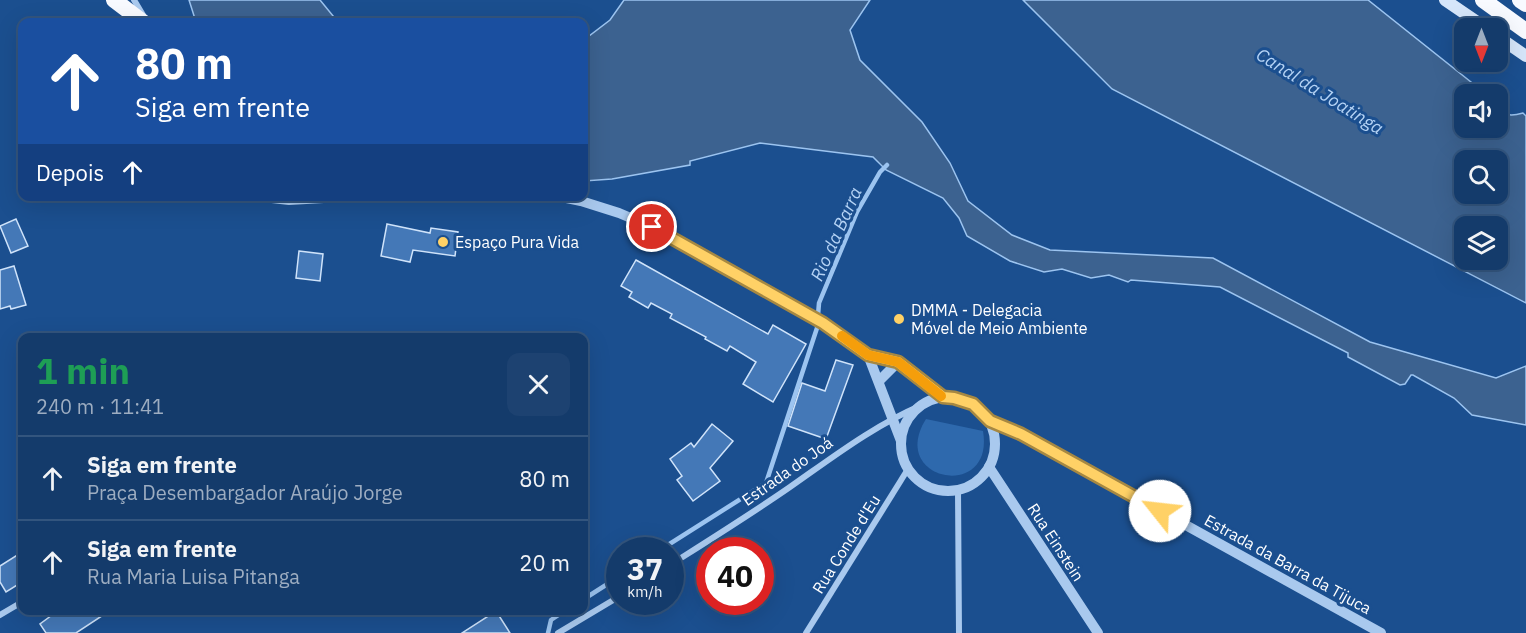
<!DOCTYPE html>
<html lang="pt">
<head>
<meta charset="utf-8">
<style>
	:root { --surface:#143b6b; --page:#1d4271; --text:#f1f3f6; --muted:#9dadc1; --line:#33557e }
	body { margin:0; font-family:"IBM Plex Sans",sans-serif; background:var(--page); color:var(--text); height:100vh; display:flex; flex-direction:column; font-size:22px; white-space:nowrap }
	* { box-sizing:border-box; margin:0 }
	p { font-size:20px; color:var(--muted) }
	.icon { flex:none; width:33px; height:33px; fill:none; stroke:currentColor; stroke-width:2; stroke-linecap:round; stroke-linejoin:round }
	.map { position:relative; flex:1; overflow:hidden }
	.details { position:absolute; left:18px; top:333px; width:570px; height:282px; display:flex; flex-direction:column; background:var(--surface); border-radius:12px; box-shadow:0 6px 24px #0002,0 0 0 2px var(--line) }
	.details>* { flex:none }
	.hud { position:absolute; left:18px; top:18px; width:570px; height:183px; border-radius:12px; box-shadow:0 6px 24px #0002,0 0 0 2px var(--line); background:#1a4fa0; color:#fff; overflow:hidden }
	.needle { width:39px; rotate:180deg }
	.fabs { position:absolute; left:1454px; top:18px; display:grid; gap:12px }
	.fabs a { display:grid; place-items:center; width:54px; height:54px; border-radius:12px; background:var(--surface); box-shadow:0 6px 24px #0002,0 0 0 2px var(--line); font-size:30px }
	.speed { position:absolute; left:606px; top:537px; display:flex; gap:12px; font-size:30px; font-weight:700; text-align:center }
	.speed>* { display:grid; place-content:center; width:78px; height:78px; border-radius:50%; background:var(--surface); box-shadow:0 6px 24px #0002,0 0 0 2px var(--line); line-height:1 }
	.speed small { font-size:15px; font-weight:400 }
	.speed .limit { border:9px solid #d22; background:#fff; color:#111 }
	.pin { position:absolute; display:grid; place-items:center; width:51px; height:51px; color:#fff; margin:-26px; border:3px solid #fff; border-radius:50%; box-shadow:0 2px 6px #0007 }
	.me { position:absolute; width:66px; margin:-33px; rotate:299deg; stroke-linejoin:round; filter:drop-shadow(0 0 4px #0008) }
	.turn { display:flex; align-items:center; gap:21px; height:126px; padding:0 18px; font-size:27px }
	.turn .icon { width:78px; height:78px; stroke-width:2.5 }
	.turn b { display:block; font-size:42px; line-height:51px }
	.then { display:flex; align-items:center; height:57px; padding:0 18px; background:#0003; gap:12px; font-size:22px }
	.round { display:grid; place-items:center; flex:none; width:63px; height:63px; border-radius:12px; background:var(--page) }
	.head { display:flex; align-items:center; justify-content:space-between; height:102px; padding:0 18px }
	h1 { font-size:36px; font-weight:800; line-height:45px; color:#1e9e55 }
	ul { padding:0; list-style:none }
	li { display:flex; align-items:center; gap:18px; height:84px; padding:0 18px; border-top:2px solid var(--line) }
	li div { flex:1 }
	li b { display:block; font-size:22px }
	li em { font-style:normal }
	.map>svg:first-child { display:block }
</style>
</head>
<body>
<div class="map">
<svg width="1526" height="633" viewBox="0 0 1526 633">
	<rect width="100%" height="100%" fill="#1b4f8f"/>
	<path fill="#2e69ad" d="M926,419L983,431C995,502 887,481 926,419Z"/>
	<g fill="#3c6290" stroke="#9cc4f0" stroke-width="1.5" fill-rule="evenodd">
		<polygon points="189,0 320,0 338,22 196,22"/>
		<polygon points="624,0 870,0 850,30 860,60 922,122 950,163 968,201 1012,235 1050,250 1213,258 1370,342 1496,378 1526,366 1526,425 1472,415 1454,398 1413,375 1411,375 1405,384 1400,385 1348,357 1348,353 1220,287 1131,280 1128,282 1109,275 1091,278 1062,269 1044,272 1010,261 967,236 959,218 943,198 886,170 873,157 760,143 690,161 690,165 612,179 584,181 584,37 585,39 610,20"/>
		<path d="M1023,0H1368L1486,94H1464V128H1497V109C1506,116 1512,116 1523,113L1526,116V303L1112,89ZM1497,160V194H1464V160ZM1497,226V260H1464V226Z"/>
	</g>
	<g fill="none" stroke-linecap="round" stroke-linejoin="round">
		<g stroke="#9cc4f0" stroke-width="4.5">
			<polyline points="660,550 766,483 817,328 819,303 857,212 880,172 887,165"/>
			<polyline points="584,599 620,576"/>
			<polyline points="548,633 551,620 566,610"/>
		</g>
	</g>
	<g fill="#4478b7" stroke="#cfe3fa" stroke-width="1.5">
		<polygon points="16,219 28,246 11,253 0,226"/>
		<polygon points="387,224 430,233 431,228 458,232 455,256 413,250 410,262 381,256"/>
		<polygon points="299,251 323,254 320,281 296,278"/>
		<polygon points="636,260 768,334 773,325 806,344 773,402 743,384 756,362 730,346 727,351 705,339 706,337 670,318 672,314 651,303 648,308 629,297 632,292 621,286"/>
		<polygon points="14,266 26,305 11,309 10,306 0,309 0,270"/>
		<polygon points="836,360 853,365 826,439 788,426 802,383 825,391"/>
		<polygon points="712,424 733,441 710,468 720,481 693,501 677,480 682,476 670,459 691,443 694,447"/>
		<polygon points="22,552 22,582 6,592 0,582 0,566"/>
		<polygon points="59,610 111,610 76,633 46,633 40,624"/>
		<polygon points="496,611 510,633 462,633"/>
	</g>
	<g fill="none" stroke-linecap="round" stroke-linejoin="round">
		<g stroke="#a9c9ee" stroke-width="6">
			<polyline points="134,0 143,15"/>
			<polyline points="958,490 959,633"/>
			<path d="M670,565C711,539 751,514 790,487C833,457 873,426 922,405"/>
			<polyline points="0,615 22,602"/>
			<polyline points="558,633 620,596"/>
			<polyline points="806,633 908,469"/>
		</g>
		<g stroke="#a9c9ee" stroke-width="10">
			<polyline points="255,196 289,200 358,196"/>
			<polyline points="557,196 581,201 619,213 652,227 823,323 868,355 898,362 943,397"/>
			<polyline points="868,355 901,441"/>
			<polyline points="879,381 898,362"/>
			<circle cx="948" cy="444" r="47"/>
			<polyline points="990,421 1021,434 1381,633"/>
			<polyline points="989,467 1098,633"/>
		</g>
		<g stroke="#d6e6fa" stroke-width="12">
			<polyline points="1445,0 1486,28"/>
			<polyline points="1497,36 1526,56"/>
		</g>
		<g stroke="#f8faff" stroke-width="16">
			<polyline points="114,0 143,22"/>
			<polyline points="1483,0 1526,31"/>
			<polyline points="1520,0 1526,4"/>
		</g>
	</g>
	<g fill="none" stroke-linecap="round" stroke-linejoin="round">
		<defs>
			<polyline id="route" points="652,227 823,323 868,355 898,362 943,397 954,398 973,404 990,421 1021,434 1160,511"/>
		</defs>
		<use href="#route" stroke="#a68842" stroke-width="15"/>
		<use href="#route" stroke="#ffd166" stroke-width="10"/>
		<polyline stroke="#f59e0b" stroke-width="10" points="842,336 868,355 898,362 941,396"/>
	</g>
	<g fill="#ffd166" stroke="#1b4f8f" stroke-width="2">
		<circle cx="443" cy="242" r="6"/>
		<circle cx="899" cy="319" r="6"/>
	</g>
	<g text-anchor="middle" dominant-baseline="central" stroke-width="6" stroke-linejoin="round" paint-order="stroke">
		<g font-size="16" fill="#fff" stroke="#1b4f8f" text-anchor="start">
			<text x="455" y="242">Espaço Pura Vida</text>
			<text x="911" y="310">DMMA - Delegacia<tspan x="911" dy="18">Móvel de Meio Ambiente</tspan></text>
		</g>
		<g font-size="16" fill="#fff" stroke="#1b4f8f">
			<text transform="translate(787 471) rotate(-35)">Estrada do Joá</text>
			<text transform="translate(1056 542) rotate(57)">Rua Einstein</text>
			<text transform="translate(846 544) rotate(-58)">Rua Conde d'Eu</text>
			<text transform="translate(1288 564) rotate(29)">Estrada da Barra da Tijuca</text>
		</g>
		<g font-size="18" font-style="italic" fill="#b5d3f5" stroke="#1b4f8f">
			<text transform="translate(1320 91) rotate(32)">Canal da Joatinga</text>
			<text transform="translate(836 234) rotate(-66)">Rio da Barra</text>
		</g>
	</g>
</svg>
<div class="fabs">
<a><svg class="needle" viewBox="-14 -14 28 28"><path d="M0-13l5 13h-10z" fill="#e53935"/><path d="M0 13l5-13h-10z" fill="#9dadc1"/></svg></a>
<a><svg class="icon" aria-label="sound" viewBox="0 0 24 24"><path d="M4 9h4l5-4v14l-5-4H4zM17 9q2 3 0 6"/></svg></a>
<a><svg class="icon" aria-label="search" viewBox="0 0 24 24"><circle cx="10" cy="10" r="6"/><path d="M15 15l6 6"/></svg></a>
<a><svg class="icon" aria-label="layers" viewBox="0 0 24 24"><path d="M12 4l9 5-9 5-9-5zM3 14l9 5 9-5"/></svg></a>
</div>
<div class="speed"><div>37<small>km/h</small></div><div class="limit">40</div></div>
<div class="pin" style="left:652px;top:227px;background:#d93025"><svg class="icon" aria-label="arrive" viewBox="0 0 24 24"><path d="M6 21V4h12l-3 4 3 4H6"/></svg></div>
<svg class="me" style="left:1160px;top:511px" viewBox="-20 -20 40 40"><circle r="19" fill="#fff"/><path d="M0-13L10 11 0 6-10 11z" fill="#ffd166"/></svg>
<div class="hud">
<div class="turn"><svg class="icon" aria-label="ahead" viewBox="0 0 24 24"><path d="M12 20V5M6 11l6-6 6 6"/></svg><div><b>80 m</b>Siga em frente</div></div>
<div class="then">Depois<svg class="icon" aria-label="ahead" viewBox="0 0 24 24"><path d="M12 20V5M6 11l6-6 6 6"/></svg></div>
</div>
<section class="details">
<div class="head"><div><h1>1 min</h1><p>240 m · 11:41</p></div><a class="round"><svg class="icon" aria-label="close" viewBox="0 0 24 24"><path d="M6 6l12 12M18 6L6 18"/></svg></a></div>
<ul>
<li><svg class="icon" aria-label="ahead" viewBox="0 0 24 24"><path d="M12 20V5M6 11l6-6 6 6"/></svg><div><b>Siga em frente</b><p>Praça Desembargador Araújo Jorge</p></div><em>80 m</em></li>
<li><svg class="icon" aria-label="ahead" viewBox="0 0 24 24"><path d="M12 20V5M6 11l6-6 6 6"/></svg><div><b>Siga em frente</b><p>Rua Maria Luisa Pitanga</p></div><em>20 m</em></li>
</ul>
</section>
</div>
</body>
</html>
